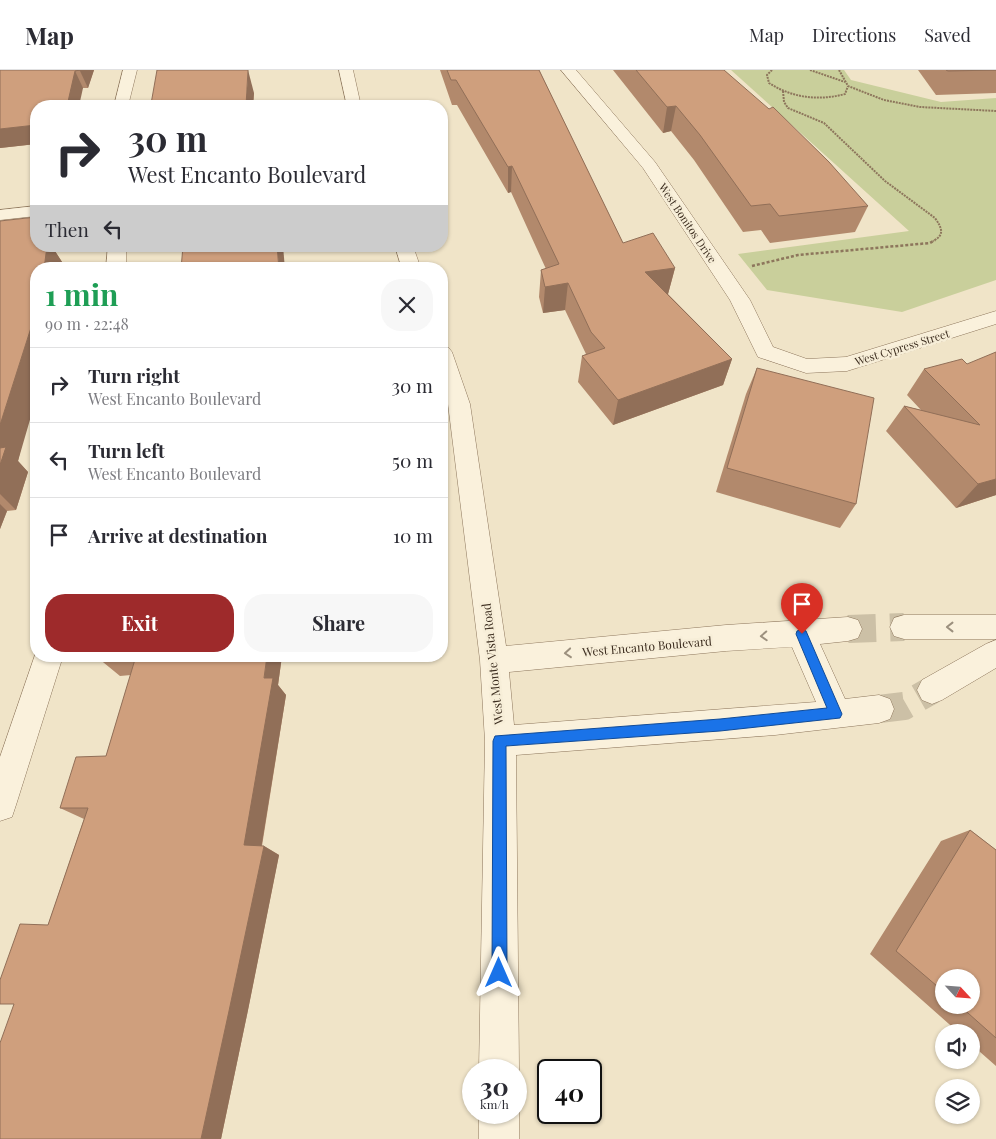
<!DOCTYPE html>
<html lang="en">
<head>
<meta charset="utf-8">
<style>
	:root { --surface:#fff; --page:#f7f7f7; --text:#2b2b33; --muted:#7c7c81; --line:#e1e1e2; --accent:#9e2a2b }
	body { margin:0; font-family:"Playfair Display",serif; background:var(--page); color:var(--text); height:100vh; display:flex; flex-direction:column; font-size:19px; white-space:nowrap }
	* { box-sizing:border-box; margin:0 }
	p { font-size:16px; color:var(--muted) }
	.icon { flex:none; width:28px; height:28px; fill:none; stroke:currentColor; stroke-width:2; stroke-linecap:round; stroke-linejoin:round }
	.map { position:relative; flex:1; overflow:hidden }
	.panel { position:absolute; left:30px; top:192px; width:418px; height:400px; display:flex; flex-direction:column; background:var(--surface); border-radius:20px; box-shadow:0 1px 4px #0004 }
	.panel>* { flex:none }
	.hud { position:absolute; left:30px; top:30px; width:418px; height:152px; border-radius:20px; box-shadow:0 1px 4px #0004; background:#fff; color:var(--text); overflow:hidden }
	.needle { width:32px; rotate:116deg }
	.controls { position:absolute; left:935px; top:899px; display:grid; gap:10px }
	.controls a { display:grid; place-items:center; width:45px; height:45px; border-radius:50%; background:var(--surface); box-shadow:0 1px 4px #0004; font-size:25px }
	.speed { position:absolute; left:462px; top:989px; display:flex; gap:10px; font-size:25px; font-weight:700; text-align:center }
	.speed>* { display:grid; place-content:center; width:65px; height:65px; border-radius:50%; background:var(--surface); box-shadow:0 1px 4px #0004; line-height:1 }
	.speed small { font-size:12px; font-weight:400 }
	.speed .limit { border:2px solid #111; border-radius:8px; background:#fff; color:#111 }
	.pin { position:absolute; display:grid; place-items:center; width:42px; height:42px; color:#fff; margin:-51px -21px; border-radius:50% 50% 50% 0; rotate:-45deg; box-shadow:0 0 5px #0007 }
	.pin .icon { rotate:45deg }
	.me { position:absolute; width:55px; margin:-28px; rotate:0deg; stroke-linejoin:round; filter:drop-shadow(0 0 4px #0008) }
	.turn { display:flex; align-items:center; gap:18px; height:105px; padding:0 15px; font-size:22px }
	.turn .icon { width:65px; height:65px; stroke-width:2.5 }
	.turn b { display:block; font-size:35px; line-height:42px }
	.then { display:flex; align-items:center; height:48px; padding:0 15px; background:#0003; gap:10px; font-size:19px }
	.round { display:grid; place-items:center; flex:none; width:52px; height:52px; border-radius:20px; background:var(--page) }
	.overview { display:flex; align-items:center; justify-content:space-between; height:85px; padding:0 15px }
	h1 { font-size:30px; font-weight:700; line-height:38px; color:#1e9e55 }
	.cta { display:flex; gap:10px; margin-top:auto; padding:10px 15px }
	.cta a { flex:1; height:58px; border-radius:20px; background:var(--accent); color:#fff; font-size:20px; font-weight:700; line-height:58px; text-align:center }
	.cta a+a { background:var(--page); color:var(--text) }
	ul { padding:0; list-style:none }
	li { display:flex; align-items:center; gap:15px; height:75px; padding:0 15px; border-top:1px solid var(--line) }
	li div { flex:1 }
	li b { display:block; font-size:19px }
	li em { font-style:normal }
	header { display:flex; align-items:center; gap:30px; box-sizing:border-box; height:70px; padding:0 25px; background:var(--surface); border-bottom:1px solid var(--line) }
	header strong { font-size:24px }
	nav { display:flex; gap:28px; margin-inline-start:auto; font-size:18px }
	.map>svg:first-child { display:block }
</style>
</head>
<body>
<header>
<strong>Map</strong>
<nav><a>Map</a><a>Directions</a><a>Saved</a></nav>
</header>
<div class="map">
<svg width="996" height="1069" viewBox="0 0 996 1069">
	<rect width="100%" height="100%" fill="#f0e4c8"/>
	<polygon fill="#c9cf9b" points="731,0 844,0 851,10 941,32 996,28 996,210 902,242 767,220 738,184 909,161"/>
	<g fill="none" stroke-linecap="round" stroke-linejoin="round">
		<g stroke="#ccc0a6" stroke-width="28" stroke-dasharray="28 14" stroke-linecap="butt">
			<polyline points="848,559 904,557"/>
			<polyline points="879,639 904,636 932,620"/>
		</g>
		<defs>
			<g id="minor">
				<polygon points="123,0 137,0 128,36 114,36"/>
				<polygon points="339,0 353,0 361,36 347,36"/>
				<polygon points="561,0 576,0 655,92 750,230 773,277 807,289 846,287 996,241 996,254 847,301 806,303 758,287 730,230 643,98"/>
				<polygon points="36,136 36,146 0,150 0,140"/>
				<polygon points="108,176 126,176 126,199 106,199"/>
				<polygon points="395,176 413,176 421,199 402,199"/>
				<path d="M441,275L448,277L452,282L470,334L506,576L726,555L848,547L858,550L862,559L858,568L848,571L820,574L845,629L879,625L890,629L894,639L890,649L879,653L775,665L516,685L519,1000L516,1006V1000H479L485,671L480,590L448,334L441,314ZM792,577L816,632L514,655L509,602L726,581Z"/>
				<polygon points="904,545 996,545 996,569 904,569 894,566 890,557 894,548"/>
				<polygon points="996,570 996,598 942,630 932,634 922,630 917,620 922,610 986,574"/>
				<polygon points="36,582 36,586 63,586 16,735 12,747 0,751 0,687"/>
				<polygon points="516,1035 519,1042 519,1069 479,1069 479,1042 516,1042"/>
			</g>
		</defs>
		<use href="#minor" stroke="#8d765c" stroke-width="1"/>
		<g stroke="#8d765c" stroke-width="2" stroke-dasharray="2 1" stroke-linecap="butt">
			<path d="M772,0L767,5L769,13C792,28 819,31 845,24L848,16"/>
			<polyline points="810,0 845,12"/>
			<polyline points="839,0 848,16 884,30 920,37 996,41"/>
			<path d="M783,21L784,32L788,38L824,53L885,111L935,148C942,158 945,165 933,171"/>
		</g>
		<polyline stroke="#8d765c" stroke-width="2.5" stroke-dasharray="3 2" stroke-linecap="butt" points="752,196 798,185 930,173 935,170"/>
		<use href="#minor" fill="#faf1dc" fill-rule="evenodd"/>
	</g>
	<g fill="#b2896c" fill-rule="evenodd">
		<polygon points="0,0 94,0 88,18 83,18 36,74 0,78"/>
		<polygon points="440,0 539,0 623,173 675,198 668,224 732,289 723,315 613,355 578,312 582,286 586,284 565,240 543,243 539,227 541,200 546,199 511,122 508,123 457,35 452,35"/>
		<polygon points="613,0 724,0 868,136 855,162 770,173 761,160 743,162 694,90 671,61 663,63"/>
		<polygon points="918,0 996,0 996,23 936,25"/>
		<polygon points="254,23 253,36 152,36 151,34"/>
		<polygon points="0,151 36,176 54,176 53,178 64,195 18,391 28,402 16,440 7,441 0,459"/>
		<polygon points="967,294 996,425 956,438 886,361 904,336 921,340 907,325 924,299"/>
		<polygon points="757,298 856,434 840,458 716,422 746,324"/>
		<polygon points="99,586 282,586 278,615 286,625 262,776 264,776 279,785 248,940 221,1069 0,1069 48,855 84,749 60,738 106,686 131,605 120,606 98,588"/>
		<path d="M970,760L996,780V996L971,974V962H958L870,884L941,771ZM944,908L971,935H944Z"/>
	</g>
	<g fill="#916f58">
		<polygon points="80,0 94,0 88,18 80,1"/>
		<polygon points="248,0 254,23 253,36 246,36"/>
		<polygon points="75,1 83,18 79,36 62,36"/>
		<polygon points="676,36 671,61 663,63 667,37"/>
		<polygon points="36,55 36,74 0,78 0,59"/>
		<polygon points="512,96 511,122 508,123 508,97"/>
		<polygon points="36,158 36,176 33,170"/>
		<polygon points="37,176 54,176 53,178 64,195 63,199 44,199"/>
		<polygon points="277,176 283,176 285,199 279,199"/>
		<polygon points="675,198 668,224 640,228 645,202"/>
		<polygon points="568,213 565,240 543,243 545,217"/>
		<polygon points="36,242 36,329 18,391 28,402 16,440 0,424 0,355"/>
		<polygon points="732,289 723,315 613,355 618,330"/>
		<polygon points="996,409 996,425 956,438 978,414"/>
		<polygon points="0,434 7,441 0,459"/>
		<polygon points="267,586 282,586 278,615 286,625 260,785 244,775"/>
		<polygon points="264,776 279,785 248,940 221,1069 201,1069"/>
	</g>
	<g fill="#cf9f7d" stroke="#916f58">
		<polygon points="0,0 80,0 75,1 67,36 36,36 36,55 0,59"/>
		<polygon points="157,0 248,0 246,36 157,36 157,33 151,34"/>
		<polygon points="447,0 539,0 623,173 653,163 675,198 645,202 732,289 618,330 582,286 605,278 591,262 568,213 545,217 541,200 559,194 512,96 508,97 456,10 451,10"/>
		<polygon points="636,0 724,0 769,39 773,37 829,92 868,136 779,146 770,134 751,136 700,65 676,36 667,37"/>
		<polygon points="946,0 996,0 948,1"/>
		<polygon points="36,147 36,158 33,170 36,170 36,176 47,176 44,199 36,199 36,242 0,355 0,151"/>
		<polygon points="183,176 277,176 279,199 181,199"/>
		<polygon points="996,282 996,409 978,414 904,336 980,355 924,299 962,289 967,294"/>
		<polygon points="757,298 874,328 856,434 727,398"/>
		<polygon points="6,377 0,395 0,378"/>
		<polygon points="99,586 127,586 98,588"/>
		<polygon points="136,586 267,586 264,608 273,608 244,775 264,776 229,941 201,1069 0,1069 0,973 14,934 0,934 0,910 20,854 48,855 88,738 60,738 76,687 106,686"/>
		<polygon points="970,760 996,780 996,968 959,935 971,935 971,908 944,908 944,922 896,881"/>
	</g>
	<defs><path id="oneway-chevron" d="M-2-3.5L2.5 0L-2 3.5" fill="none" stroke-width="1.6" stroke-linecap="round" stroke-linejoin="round" transform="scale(1.25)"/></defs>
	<g stroke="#9c907e">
		<use href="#oneway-chevron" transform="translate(950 557) rotate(180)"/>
		<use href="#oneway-chevron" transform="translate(764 566) rotate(177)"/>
		<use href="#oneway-chevron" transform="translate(568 583) rotate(175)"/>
	</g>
	<polygon fill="#1a73e8" stroke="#114b97" points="802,559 806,561 842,644 840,648 720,661 506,676 507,903 505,909 499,911 494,909 492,903 493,671 495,666 720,649 827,638 796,564 797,561"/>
	<g text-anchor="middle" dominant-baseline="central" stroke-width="5" stroke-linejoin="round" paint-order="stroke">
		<g font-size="11" fill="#3d2e20" stroke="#f7eed8">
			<text transform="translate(688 153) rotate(56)">West Bonitos Drive</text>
			<text transform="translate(902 277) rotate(-17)">West Cypress Street</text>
		</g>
		<g font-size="12" fill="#3d2e20" stroke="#f7eed8">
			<text transform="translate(647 576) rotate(-5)">West Encanto Boulevard</text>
			<text transform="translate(492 594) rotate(-96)">West Monte Vista Road</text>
		</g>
	</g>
</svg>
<div class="controls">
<a><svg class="needle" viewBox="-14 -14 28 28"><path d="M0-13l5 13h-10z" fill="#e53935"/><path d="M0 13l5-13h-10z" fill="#7c7c81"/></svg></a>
<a><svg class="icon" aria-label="sound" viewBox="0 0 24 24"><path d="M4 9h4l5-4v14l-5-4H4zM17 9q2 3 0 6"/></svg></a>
<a><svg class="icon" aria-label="layers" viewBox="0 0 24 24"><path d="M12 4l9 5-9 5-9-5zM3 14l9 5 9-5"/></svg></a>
</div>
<div class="speed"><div>30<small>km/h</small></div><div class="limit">40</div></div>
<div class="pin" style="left:802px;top:564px;background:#d93025"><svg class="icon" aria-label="arrive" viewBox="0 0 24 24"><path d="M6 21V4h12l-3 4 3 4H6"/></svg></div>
<svg class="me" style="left:499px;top:903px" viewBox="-20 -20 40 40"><path d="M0-17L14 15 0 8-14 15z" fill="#1a73e8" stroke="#fff" stroke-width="4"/></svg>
<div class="hud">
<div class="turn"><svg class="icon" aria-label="right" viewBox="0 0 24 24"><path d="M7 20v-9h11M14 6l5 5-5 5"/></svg><div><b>30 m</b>West Encanto Boulevard</div></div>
<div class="then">Then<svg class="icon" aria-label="left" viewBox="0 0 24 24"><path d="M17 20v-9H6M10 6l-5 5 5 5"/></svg></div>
</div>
<section class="panel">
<div class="overview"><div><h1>1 min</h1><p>90 m · 22:48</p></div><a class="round"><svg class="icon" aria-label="close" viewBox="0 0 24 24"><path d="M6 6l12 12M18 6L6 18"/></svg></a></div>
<ul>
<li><svg class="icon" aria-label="right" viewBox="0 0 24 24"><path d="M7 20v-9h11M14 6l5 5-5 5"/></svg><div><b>Turn right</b><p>West Encanto Boulevard</p></div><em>30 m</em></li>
<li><svg class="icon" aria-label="left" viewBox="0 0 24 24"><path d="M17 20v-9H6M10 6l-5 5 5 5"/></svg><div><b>Turn left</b><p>West Encanto Boulevard</p></div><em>50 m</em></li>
<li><svg class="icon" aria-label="arrive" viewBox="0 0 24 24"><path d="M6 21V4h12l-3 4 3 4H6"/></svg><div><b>Arrive at destination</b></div><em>10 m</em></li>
</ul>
<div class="cta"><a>Exit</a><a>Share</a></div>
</section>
</div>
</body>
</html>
